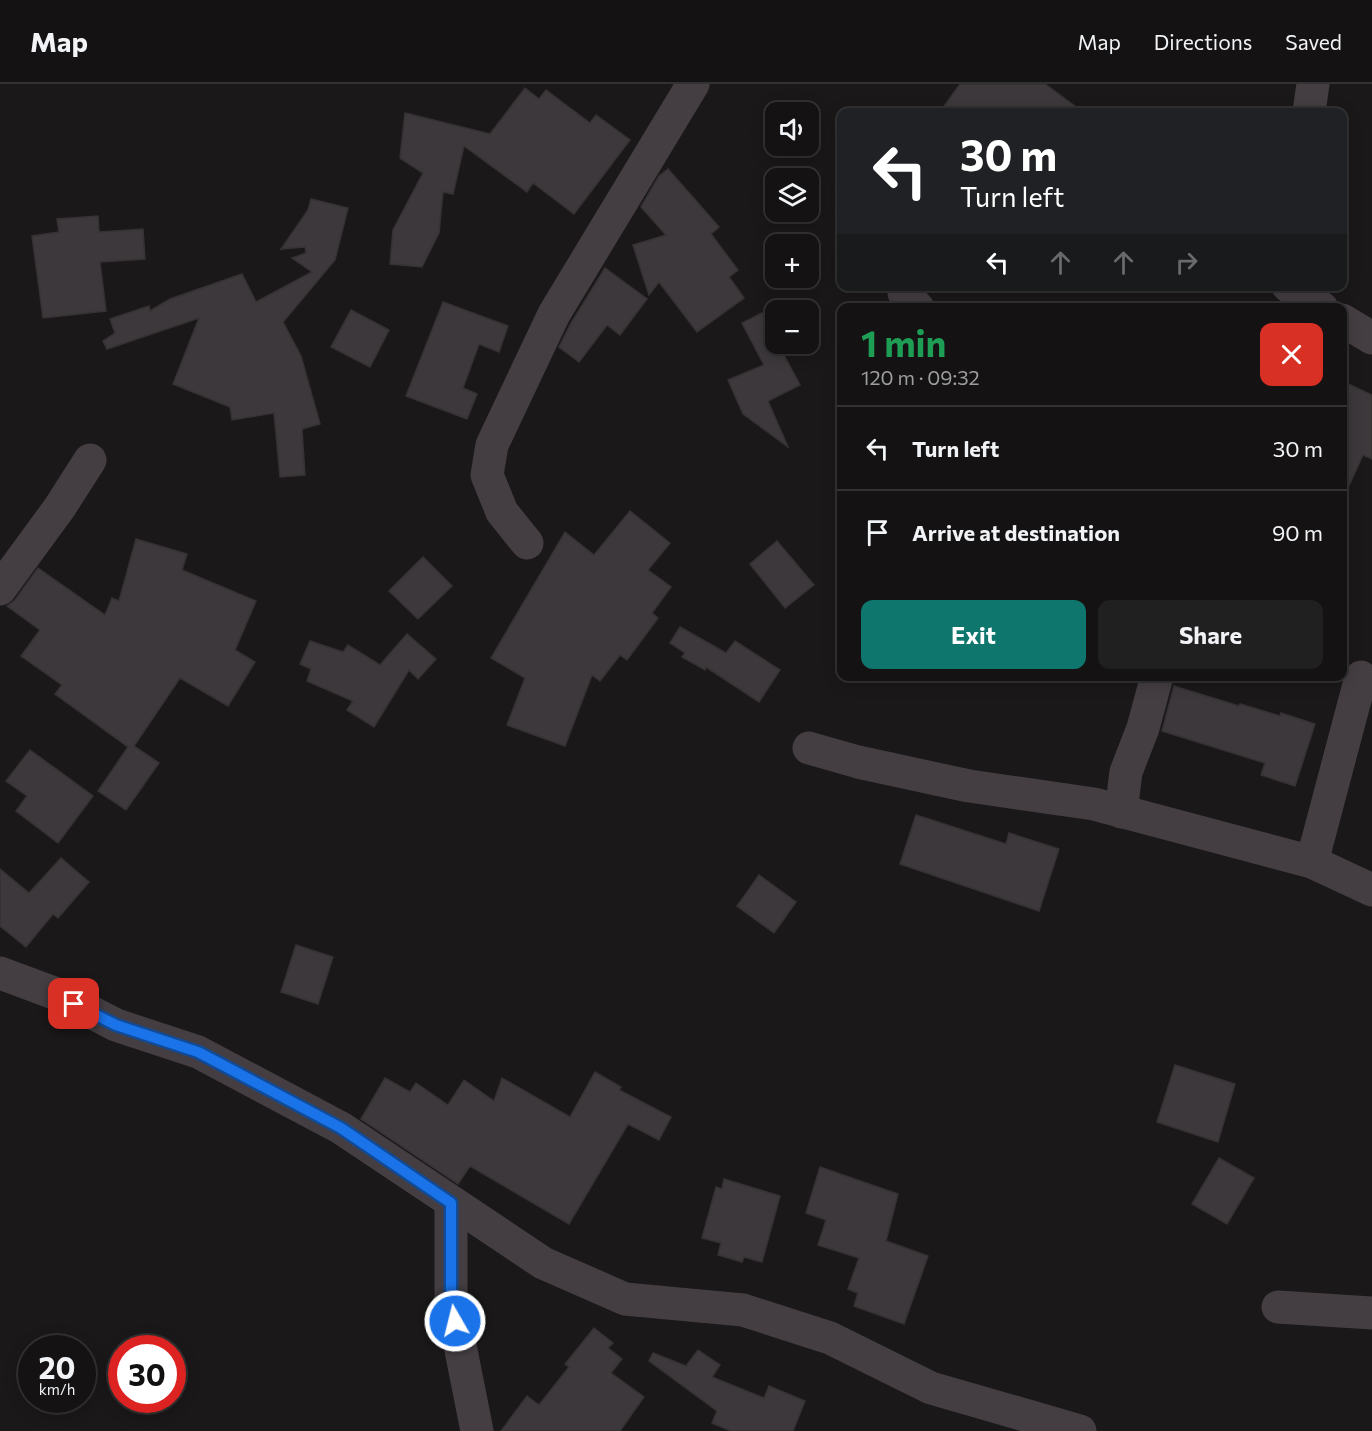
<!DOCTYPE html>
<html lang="en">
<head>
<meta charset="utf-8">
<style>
	:root { --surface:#141213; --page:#212021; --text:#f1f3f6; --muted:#9d9ea0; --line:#333233; --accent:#0f766e }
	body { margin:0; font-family:Commissioner,sans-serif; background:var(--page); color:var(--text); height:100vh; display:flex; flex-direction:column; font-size:22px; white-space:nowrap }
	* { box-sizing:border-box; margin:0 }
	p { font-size:20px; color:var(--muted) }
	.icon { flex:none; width:33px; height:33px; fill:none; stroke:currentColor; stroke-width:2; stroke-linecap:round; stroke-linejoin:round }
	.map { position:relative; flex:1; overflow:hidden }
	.details { position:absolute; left:837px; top:219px; width:510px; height:378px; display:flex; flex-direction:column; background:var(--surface); border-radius:12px; box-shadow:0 3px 15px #0003,0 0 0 2px var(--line) }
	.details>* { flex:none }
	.hud { position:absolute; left:837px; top:24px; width:510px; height:183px; border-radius:12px; box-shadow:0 3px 15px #0003,0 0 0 2px var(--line); background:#202124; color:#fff; overflow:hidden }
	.buttons { position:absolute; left:765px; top:18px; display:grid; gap:12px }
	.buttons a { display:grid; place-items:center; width:54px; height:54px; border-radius:12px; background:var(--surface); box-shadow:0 3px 15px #0003,0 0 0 2px var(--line); font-size:30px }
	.speed { position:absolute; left:18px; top:1251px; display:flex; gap:12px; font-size:30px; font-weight:700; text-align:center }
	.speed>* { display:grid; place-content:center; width:78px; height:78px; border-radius:50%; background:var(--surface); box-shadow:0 3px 15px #0003,0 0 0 2px var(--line); line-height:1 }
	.speed small { font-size:15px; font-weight:400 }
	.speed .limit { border:9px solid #d22; background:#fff; color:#111 }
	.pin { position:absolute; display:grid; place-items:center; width:51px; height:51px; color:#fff; margin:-26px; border-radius:12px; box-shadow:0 3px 9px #0006 }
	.me { position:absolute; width:66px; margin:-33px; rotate:352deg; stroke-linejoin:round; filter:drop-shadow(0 0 4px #0008) }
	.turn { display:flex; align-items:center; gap:21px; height:126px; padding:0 24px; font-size:27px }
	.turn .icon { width:78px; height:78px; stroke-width:2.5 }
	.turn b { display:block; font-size:42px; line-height:51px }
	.lanes { display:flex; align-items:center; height:57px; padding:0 24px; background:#0003; justify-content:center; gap:30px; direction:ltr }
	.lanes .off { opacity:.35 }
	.round { display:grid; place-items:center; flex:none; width:63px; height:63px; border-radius:12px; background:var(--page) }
	.head { display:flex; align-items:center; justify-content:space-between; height:102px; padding:0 24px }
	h1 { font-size:36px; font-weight:700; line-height:45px; color:#1e9e55 }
	.cta { display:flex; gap:12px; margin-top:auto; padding:12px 24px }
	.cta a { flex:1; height:69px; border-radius:12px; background:var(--accent); color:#fff; font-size:24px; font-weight:700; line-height:69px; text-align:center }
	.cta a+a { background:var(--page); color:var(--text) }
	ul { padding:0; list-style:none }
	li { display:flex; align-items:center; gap:18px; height:84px; padding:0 24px; border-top:2px solid var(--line) }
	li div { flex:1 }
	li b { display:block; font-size:22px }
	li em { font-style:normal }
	header { display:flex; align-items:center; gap:36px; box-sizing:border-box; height:84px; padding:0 30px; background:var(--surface); border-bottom:2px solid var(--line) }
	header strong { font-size:28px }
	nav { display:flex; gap:33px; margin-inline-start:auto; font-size:21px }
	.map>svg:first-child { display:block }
</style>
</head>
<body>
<header>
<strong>Map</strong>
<nav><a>Map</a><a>Directions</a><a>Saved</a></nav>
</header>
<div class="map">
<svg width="1372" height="1347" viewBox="0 0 1372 1347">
	<rect width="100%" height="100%" fill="#1a1819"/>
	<g fill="#3c383b" stroke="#363234" stroke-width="1.5">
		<polygon points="960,0 1045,0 1083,28 940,28"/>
		<polygon points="525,4 539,15 546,6 590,39 596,31 630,56 574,130 533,99 527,108 464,62 453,110 443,108 439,149 422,183 390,180 393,146 423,89 400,74 405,29 490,50"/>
		<polygon points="668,85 719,143 711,150 738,186 729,193 744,214 697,248 659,198 649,211 633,161 666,151 641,123 659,92"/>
		<polygon points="311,115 348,124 335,176 283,238 301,272 320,340 302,345 305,391 280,393 274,329 232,336 230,323 173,300 199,234 107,265 103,257 115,249 110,235 149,222 150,227 170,215 242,190 256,218 312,188 292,174 306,169 305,163 281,165 308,126"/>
		<polygon points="98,132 99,148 143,145 145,175 100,178 106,227 43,234 32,152 59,148 57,135"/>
		<polygon points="605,184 647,215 620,251 607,241 579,278 559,263 571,239"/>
		<polygon points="443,218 508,242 499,268 479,260 463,304 477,310 467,335 406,312"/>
		<polygon points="351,226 389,246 370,283 331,263"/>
		<polygon points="762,229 776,254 776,260 778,260 800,301 768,317 788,363 743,330 728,296 764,281 742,239"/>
		<polygon points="1342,297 1372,311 1372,375 1363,371 1342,417"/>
		<polygon points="630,427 670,459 648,486 671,503 652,529 658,534 627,576 620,571 600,597 592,591 565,662 507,641 525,594 491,574 565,448 594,471"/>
		<polygon points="136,455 187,470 182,486 256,517 235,566 255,578 228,622 180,594 134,662 159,679 126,726 98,707 128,663 55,610 62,601 21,572 40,546 7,522 15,516 38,484 105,531 112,514 119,517"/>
		<polygon points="777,457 814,501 785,524 750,480"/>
		<polygon points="423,473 452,502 418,535 389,507"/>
		<polygon points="680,543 726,569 735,557 780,586 759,618 706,583 705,586 682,573 685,569 670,559"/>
		<polygon points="407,550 436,575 418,595 409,586 374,643 347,626 353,617 307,597 311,585 300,580 310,557 343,568 348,561 380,581"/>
		<polygon points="1174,602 1239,622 1240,620 1280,632 1281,629 1315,640 1295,702 1261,691 1265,679 1162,647"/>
		<polygon points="30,666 93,712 58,759 16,727 27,712 6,697"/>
		<polygon points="916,731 1006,760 1009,749 1059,765 1039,827 900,780"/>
		<polygon points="61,774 89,798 58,834 53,830 26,863 0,842 0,785 29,809"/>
		<polygon points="759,791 796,818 774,849 737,822"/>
		<polygon points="296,861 333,873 318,920 281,908"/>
		<polygon points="1175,981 1235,1000 1218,1058 1157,1038"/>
		<polygon points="595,988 621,1003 619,1006 671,1033 659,1056 628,1040 569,1140 470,1082 458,1100 361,1035 385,994 410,1008 416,999 448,1021 464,996 494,1017 502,994 570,1033"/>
		<polygon points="1219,1074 1254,1094 1227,1140 1192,1120"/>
		<polygon points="820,1083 898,1110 886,1157 928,1172 904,1240 854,1222 858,1209 848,1205 859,1174 818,1161 826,1136 806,1129"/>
		<polygon points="724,1095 780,1112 762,1178 744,1173 742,1178 718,1171 721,1159 702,1154 716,1103 722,1105"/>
		<polygon points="594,1244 613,1259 608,1264 622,1275 611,1289 644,1313 620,1347 501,1347 527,1312 539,1321 569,1283 565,1280"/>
		<polygon points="698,1266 720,1281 712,1293 764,1314 769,1302 805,1317 793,1347 731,1347 712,1339 717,1327 649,1277 653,1269 686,1282"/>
	</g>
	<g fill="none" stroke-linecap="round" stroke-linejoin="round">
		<g stroke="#443e42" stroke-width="33">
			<polyline points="1309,28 1313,0"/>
			<polyline points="1288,202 1322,224"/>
			<polyline points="904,209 918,224"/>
			<polyline points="1342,236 1372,254"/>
			<polyline points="527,459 502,428 487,391 492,361 554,230 693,0"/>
			<polyline points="0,505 60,423 90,376"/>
			<polyline points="809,664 858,678 969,702 1094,720 1312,778 1372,806"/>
			<polyline points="1121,728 1126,688 1143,644 1157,592"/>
			<polyline points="1312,778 1361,593"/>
			<polyline points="0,889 54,909 116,941 198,968 341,1044 543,1179 625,1215 743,1226 830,1254 931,1304 1080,1347"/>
			<polyline points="451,1119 451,1216 477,1347"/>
			<polyline points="1278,1223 1372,1229"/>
		</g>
	</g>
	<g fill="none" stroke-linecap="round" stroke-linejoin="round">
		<defs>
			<polyline id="route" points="74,920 116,941 198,968 219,979 341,1044 451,1119 451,1216 455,1237"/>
		</defs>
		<use href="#route" stroke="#114b97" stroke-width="15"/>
		<use href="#route" stroke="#1a73e8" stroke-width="10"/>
	</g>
</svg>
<div class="buttons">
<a><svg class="icon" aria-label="sound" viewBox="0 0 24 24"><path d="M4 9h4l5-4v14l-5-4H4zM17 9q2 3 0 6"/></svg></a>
<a><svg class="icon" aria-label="layers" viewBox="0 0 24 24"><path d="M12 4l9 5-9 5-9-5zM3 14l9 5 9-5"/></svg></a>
<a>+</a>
<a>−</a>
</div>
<div class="speed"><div>20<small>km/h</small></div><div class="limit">30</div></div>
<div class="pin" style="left:74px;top:920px;background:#d93025"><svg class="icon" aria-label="arrive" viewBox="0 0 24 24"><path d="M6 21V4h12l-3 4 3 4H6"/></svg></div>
<svg class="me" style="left:455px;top:1237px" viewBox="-20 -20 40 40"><circle r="17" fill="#1a73e8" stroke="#fff" stroke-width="3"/><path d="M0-11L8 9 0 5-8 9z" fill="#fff"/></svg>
<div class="hud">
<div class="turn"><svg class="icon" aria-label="left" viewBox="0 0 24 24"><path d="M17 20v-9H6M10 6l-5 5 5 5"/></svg><div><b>30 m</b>Turn left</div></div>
<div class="lanes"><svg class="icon" aria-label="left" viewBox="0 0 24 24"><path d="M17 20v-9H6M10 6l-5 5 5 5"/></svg><svg class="icon off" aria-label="ahead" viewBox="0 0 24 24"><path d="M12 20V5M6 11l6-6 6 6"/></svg><svg class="icon off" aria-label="ahead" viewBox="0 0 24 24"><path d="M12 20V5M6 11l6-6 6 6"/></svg><svg class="icon off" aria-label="right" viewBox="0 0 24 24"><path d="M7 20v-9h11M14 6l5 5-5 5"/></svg></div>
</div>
<section class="details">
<div class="head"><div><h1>1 min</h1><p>120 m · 09:32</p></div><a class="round" style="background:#d93025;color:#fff"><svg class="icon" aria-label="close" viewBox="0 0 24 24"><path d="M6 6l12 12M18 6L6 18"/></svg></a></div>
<ul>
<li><svg class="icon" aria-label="left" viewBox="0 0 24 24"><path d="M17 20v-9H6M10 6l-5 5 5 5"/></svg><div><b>Turn left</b></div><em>30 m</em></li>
<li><svg class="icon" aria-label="arrive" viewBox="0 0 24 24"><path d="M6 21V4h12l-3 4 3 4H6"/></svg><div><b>Arrive at destination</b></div><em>90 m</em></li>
</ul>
<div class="cta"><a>Exit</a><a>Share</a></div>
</section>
</div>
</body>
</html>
